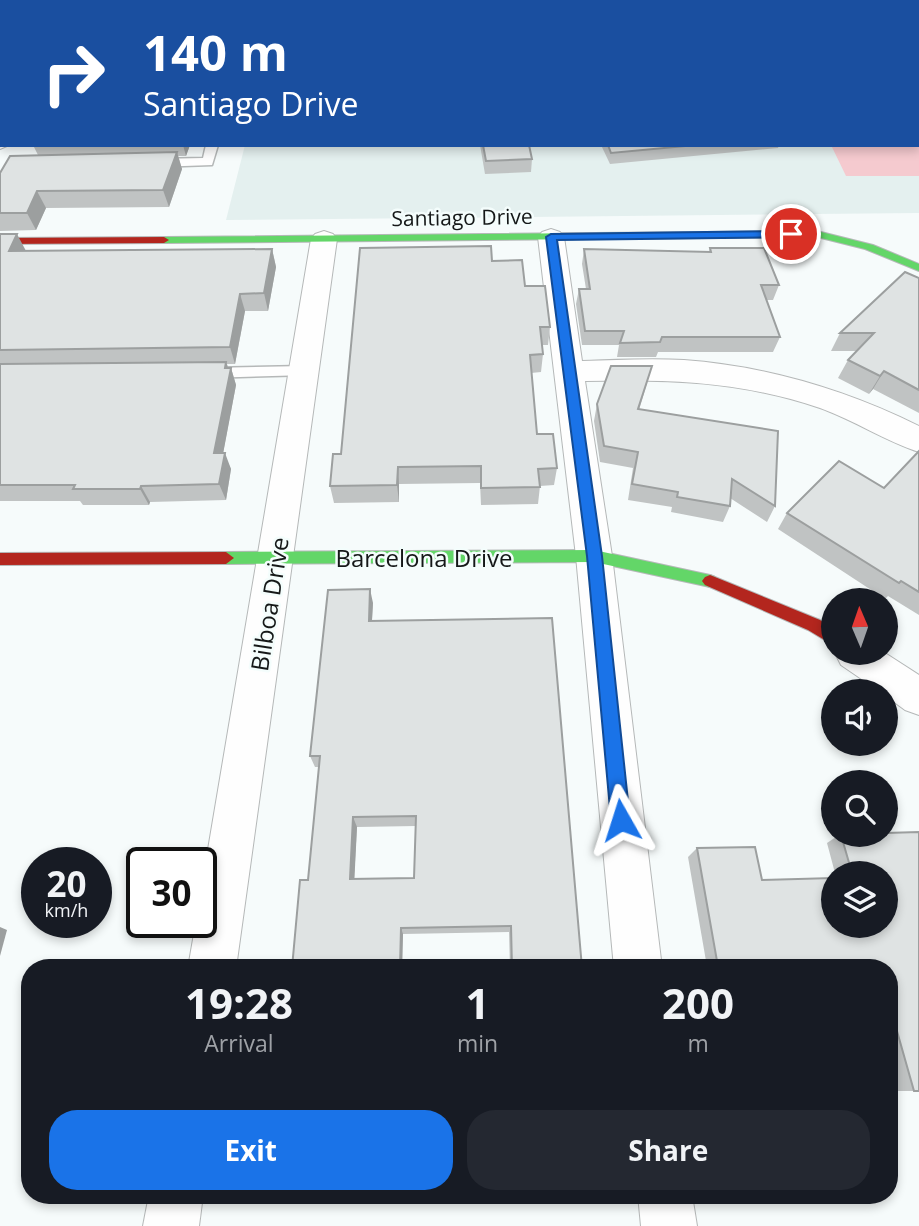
<!DOCTYPE html>
<html lang="en">
<head>
<meta charset="utf-8">
<style>
	:root { --surface:#171b24; --page:#242831; --text:#f1f3f6; --muted:#9ea1a6; --accent:#1a73e8 }
	body { margin:0; font-family:"Open Sans",sans-serif; background:var(--page); color:var(--text); height:100vh; display:flex; flex-direction:column; font-size:26px; white-space:nowrap }
	* { box-sizing:border-box; margin:0 }
	p { font-size:23px; color:var(--muted) }
	.icon { flex:none; width:38px; height:38px; fill:none; stroke:currentColor; stroke-width:2; stroke-linecap:round; stroke-linejoin:round }
	.map { position:relative; flex:1; overflow:hidden }
	.panel { position:absolute; left:21px; top:959px; width:877px; height:245px; display:flex; flex-direction:column; background:var(--surface); border-radius:28px; box-shadow:0 4px 10px #0003 }
	.panel>* { flex:none }
	.hud { position:absolute; left:0px; top:0px; width:920px; height:147px; box-shadow:0 4px 10px #0003; background:#1a4fa0; color:#fff; overflow:hidden }
	.needle { width:46px; rotate:358deg }
	.buttons { position:absolute; left:821px; top:588px; display:grid; gap:14px }
	.buttons a { display:grid; place-items:center; width:77px; height:77px; border-radius:50%; background:var(--surface); box-shadow:0 4px 10px #0003; font-size:35px }
	.speed { position:absolute; left:21px; top:847px; display:flex; gap:14px; font-size:35px; font-weight:700; text-align:center }
	.speed>* { display:grid; place-content:center; width:91px; height:91px; border-radius:50%; background:var(--surface); box-shadow:0 4px 10px #0003; line-height:1 }
	.speed small { font-size:18px; font-weight:400 }
	.speed .limit { border:4px solid #111; border-radius:10px; background:#fff; color:#111 }
	.pin { position:absolute; display:grid; place-items:center; width:60px; height:60px; color:#fff; margin:-30px; border:4px solid #fff; border-radius:50%; box-shadow:0 2px 7px #0007 }
	.me { position:absolute; width:77px; margin:-38px; rotate:354deg; stroke-linejoin:round; filter:drop-shadow(0 0 5px #0008) }
	.turn { display:flex; align-items:center; gap:24px; height:147px; padding:0 28px; font-size:32px }
	.turn .icon { width:91px; height:91px; stroke-width:2.5 }
	.turn b { display:block; font-size:49px; line-height:60px }
	.eta { display:flex; justify-content:space-evenly; align-items:center; height:119px; text-align:center }
	.eta b { font-size:42px; font-weight:700; line-height:49px }
	.cta { display:flex; gap:14px; margin-top:auto; padding:14px 28px }
	.cta a { flex:1; height:80px; border-radius:28px; background:var(--accent); color:#fff; font-size:28px; font-weight:700; line-height:80px; text-align:center }
	.cta a+a { background:var(--page); color:var(--text) }
	.map>svg:first-child { display:block }
</style>
</head>
<body>
<div class="map">
<svg width="919" height="1226" viewBox="0 0 919 1226">
	<rect width="100%" height="100%" fill="#f6fbfb"/>
	<polygon fill="#e4f0ef" points="280,0 919,0 919,213 226,220 245,145 919,145 919,2"/>
	<polygon fill="#f5cacf" points="919,104 919,176 846,176 831,145 919,145"/>
	<g fill="none" stroke-linecap="round" stroke-linejoin="round">
		<defs>
			<g id="lane">
				<rect x="254" y="0" width="10" height="2"/>
				<polygon points="206,145 218,145 212,165 156,167 150,163 156,159 203,158"/>
				<polygon points="304,366 309,367 312,371 309,375 207,378 199,373 207,368"/>
			</g>
			<g id="street">
				<polygon points="131,0 149,0 130,2"/>
				<polygon points="2,132 2,145 9,145 0,149"/>
				<path d="M551,229L560,232L564,237L582,361C616,360 650,358 684,360C766,366 846,390 919,426V452C885,441 854,420 820,408C740,381 669,379 585,381L612,556L662,968H614L576,556L538,237L542,232Z"/>
				<polygon points="324,231 333,234 337,239 236,968 188,968 196,922 201,922 201,891 311,239 315,234"/>
				<polygon points="835,653 885,653 919,675 919,715 905,710 886,696 886,691 879,691 841,665"/>
				<polygon points="149,1195 203,1195 199,1226 143,1226"/>
				<polygon points="638,1195 692,1195 697,1226 641,1226"/>
			</g>
			<g id="fast">
				<polygon points="817,231 873,245 919,264 919,271 865,249 817,237 164,243 159,240 164,237"/>
				<polygon points="594,550 710,575 715,577 718,581 715,585 710,587 594,562 226,564 218,558 226,552"/>
			</g>
			<g id="jam">
				<polygon points="0,238 164,237 169,240 164,243 0,244"/>
				<polygon points="226,552 234,558 226,564 0,565 0,553"/>
				<polygon points="710,575 820,620 833,629 833,645 808,630 705,585 702,581 705,577"/>
			</g>
		</defs>
		<use href="#lane" stroke="#b5b8b8" stroke-width="3"/>
		<use href="#street" stroke="#b5b8b8" stroke-width="2"/>
		<use href="#fast" stroke="#b5b8b8" stroke-width="2"/>
		<use href="#jam" stroke="#b5b8b8" stroke-width="2"/>
		<use href="#lane" fill="#fefefe" fill-rule="evenodd"/>
		<use href="#street" fill="#fefefe" fill-rule="evenodd"/>
		<use href="#fast" fill="#63d668" fill-rule="evenodd"/>
		<use href="#jam" fill="#b3261e" fill-rule="evenodd"/>
	</g>
	<g fill="#c0c3c3" fill-rule="evenodd">
		<polygon points="677,0 854,0 855,2 682,2"/>
		<polygon points="33,145 190,145 186,156 178,156 182,169 169,207 46,208 36,230 0,231 0,173 38,155"/>
		<polygon points="480,145 529,145 532,159 531,172 485,174"/>
		<polygon points="601,145 779,145 778,148 610,164"/>
		<polygon points="0,234 25,251 272,249 276,267 268,311 245,311 235,364 227,364 228,368 231,368 236,385 223,453 231,469 226,500 150,502 149,505 83,505 80,501 0,501"/>
		<polygon points="710,248 779,285 773,300 766,300 780,337 773,352 658,352 656,357 617,357 619,345 582,345 576,304 579,289 586,289 582,264 584,249 709,252"/>
		<polygon points="492,261 525,286 550,327 548,345 542,345 543,354 541,372 531,373 537,434 557,468 554,485 540,486 538,504 481,505 480,483 399,484 399,502 334,503 330,486 341,454"/>
		<polygon points="919,278 919,413 873,389 869,394 838,378 848,360 856,351 831,351 840,333"/>
		<polygon points="647,383 639,410 775,506 767,522 730,498 730,506 723,522 671,512 672,507 628,500 633,468 600,462 594,421 597,404"/>
		<polygon points="919,451 919,615 888,596 885,599 778,529 787,513 884,488"/>
		<path d="M373,603L372,621L582,968H510L509,932L403,934L402,968H292L308,880L319,767H315L310,756ZM416,826L414,878L354,879L357,827Z"/>
		<polygon points="839,835 886,835 919,1091 894,1091 889,1071 889,968 684,968 683,966 693,961 706,961 688,857 697,848 762,880 833,926 886,873 835,873 827,843"/>
	</g>
	<g fill="#9c9f9f">
		<polygon points="27,0 47,0 46,2 26,2"/>
		<polygon points="219,0 231,0 230,2 219,2"/>
		<polygon points="2,39 2,73 0,75 0,42"/>
		<polygon points="183,145 190,145 186,156"/>
		<polygon points="177,152 182,169 169,207 163,190"/>
		<polygon points="37,191 46,208 36,230 27,213"/>
		<polygon points="17,234 26,251 9,251"/>
		<polygon points="272,249 276,267 268,311 264,293"/>
		<polygon points="240,294 245,311 235,364 230,347"/>
		<polygon points="226,362 230,373 231,368 236,385 220,470 214,453"/>
		<polygon points="884,371 873,389 869,394 880,376"/>
		<polygon points="225,453 231,469 226,500 219,484"/>
		<polygon points="398,467 399,484 399,502 397,485"/>
		<polygon points="141,486 150,502 149,505 140,489"/>
		<polygon points="370,589 373,603 371,635 369,621"/>
		<polygon points="353,817 357,827 354,887 350,879"/>
		<polygon points="0,927 7,930 0,956"/>
		<polygon points="401,928 403,934 402,968 400,968"/>
	</g>
	<g fill="#dfe3e3" stroke="#9c9f9f" stroke-width="2" fill-rule="evenodd">
		<polygon points="0,0 27,0 26,2 2,2 2,39 0,42"/>
		<rect x="163" y="0" width="56" height="2"/>
		<polygon points="768,0 854,0 855,2 769,2"/>
		<polygon points="483,145 529,145 532,159 486,161"/>
		<polygon points="608,145 696,145 611,153"/>
		<polygon points="177,152 163,190 37,191 27,213 0,213 0,173 10,156"/>
		<polygon points="0,234 17,234 9,251 272,249 264,293 240,294 230,347 0,350"/>
		<polygon points="491,246 492,261 522,260 525,286 545,286 550,327 540,327 543,354 530,355 537,434 553,434 557,468 538,469 540,487 481,488 481,466 398,467 397,485 330,486 333,454 341,454 360,248"/>
		<polygon points="710,248 764,248 779,285 761,285 780,337 662,337 660,342 620,343 624,331 585,331 579,289 590,289 584,249 711,252"/>
		<polygon points="905,272 919,278 919,390 884,371 880,376 848,360 874,333 840,333"/>
		<polygon points="226,362 225,368 231,368 214,453 225,453 219,484 141,486 140,489 73,489 75,485 0,485 0,364"/>
		<polygon points="611,366 652,366 638,409 778,431 775,506 732,479 730,506 677,497 678,492 632,484 638,452 604,446 597,404"/>
		<polygon points="919,451 919,592 901,581 899,583 787,513 839,461 884,488"/>
		<path d="M370,589L369,621L552,618L582,968H512L511,926L401,928L400,968H292L300,880H308L320,756H310L328,590ZM416,816L414,878L350,879L353,817Z"/>
		<polygon points="919,832 919,1091 914,1091 891,1010 889,1010 889,968 694,968 693,961 717,961 697,848 755,847 762,880 833,878 833,926 886,926 886,873 852,873 841,835 886,835 886,833"/>
	</g>
	<polygon fill="#1a73e8" stroke="#114b97" stroke-width="2" points="791,231 796,234 795,237 557,240 602,556 630,820 627,826 621,829 614,826 611,820 587,556 546,237 551,234"/>
	<g text-anchor="middle" dominant-baseline="central" stroke-width="5" stroke-linejoin="round" paint-order="stroke">
		<g font-size="21" fill="#151818" stroke="#f4fdfc">
			<text transform="translate(462 217) rotate(-1)">Santiago Drive</text>
		</g>
		<g font-size="24" fill="#151818" stroke="#f4fdfc">
			<text x="424" y="557">Barcelona Drive</text>
			<text transform="translate(269 604) rotate(-81)">Bilboa Drive</text>
		</g>
	</g>
</svg>
<div class="buttons">
<a><svg class="needle" viewBox="-14 -14 28 28"><path d="M0-13l5 13h-10z" fill="#e53935"/><path d="M0 13l5-13h-10z" fill="#9ea1a6"/></svg></a>
<a><svg class="icon" aria-label="sound" viewBox="0 0 24 24"><path d="M4 9h4l5-4v14l-5-4H4zM17 9q2 3 0 6"/></svg></a>
<a><svg class="icon" aria-label="search" viewBox="0 0 24 24"><circle cx="10" cy="10" r="6"/><path d="M15 15l6 6"/></svg></a>
<a><svg class="icon" aria-label="layers" viewBox="0 0 24 24"><path d="M12 4l9 5-9 5-9-5zM3 14l9 5 9-5"/></svg></a>
</div>
<div class="speed"><div>20<small>km/h</small></div><div class="limit">30</div></div>
<div class="pin" style="left:791px;top:234px;background:#d93025"><svg class="icon" aria-label="arrive" viewBox="0 0 24 24"><path d="M6 21V4h12l-3 4 3 4H6"/></svg></div>
<svg class="me" style="left:621px;top:820px" viewBox="-20 -20 40 40"><path d="M0-17L14 15 0 8-14 15z" fill="#1a73e8" stroke="#fff" stroke-width="4"/></svg>
<div class="hud">
<div class="turn"><svg class="icon" aria-label="right" viewBox="0 0 24 24"><path d="M7 20v-9h11M14 6l5 5-5 5"/></svg><div><b>140 m</b>Santiago Drive</div></div>
</div>
<section class="panel">
<div class="eta">
<div><b>19:28</b><p>Arrival</p></div>
<div><b>1</b><p>min</p></div>
<div><b>200</b><p>m</p></div>
</div>
<div class="cta"><a>Exit</a><a>Share</a></div>
</section>
</div>
</body>
</html>
